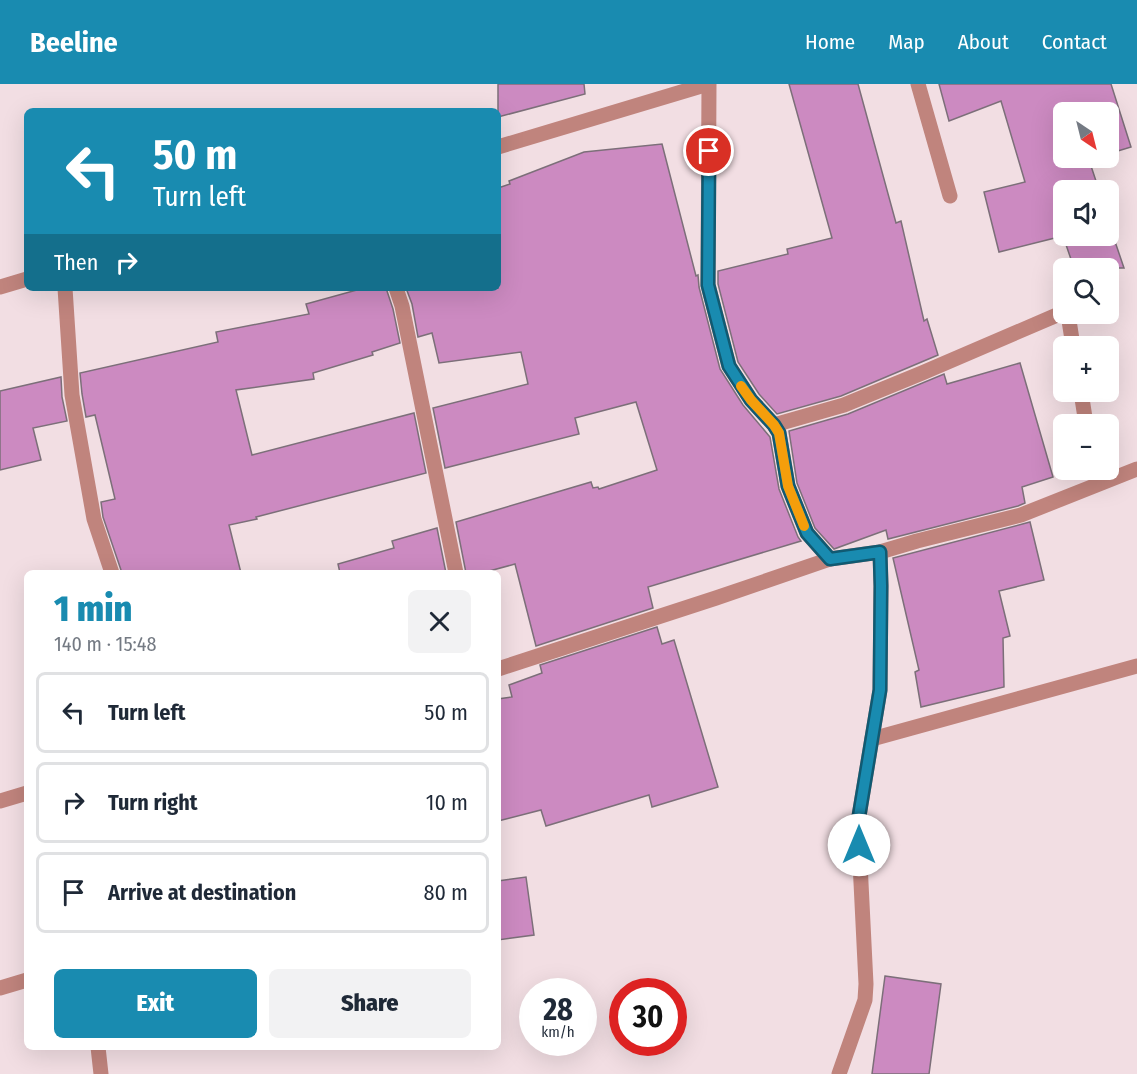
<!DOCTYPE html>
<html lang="en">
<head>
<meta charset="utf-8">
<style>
	:root { --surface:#fff; --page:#f2f2f3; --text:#1f2937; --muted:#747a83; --line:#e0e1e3; --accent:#198bb0 }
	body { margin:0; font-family:"Fira Sans Condensed",sans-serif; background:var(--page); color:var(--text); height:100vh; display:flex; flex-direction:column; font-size:22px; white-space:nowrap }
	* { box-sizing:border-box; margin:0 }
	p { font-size:20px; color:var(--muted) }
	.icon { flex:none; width:33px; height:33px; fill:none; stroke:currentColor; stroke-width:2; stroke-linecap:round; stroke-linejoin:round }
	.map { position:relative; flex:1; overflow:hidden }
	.side { position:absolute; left:24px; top:486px; width:477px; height:480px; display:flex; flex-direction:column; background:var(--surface); border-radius:9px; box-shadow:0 6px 24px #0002 }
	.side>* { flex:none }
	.banner { position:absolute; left:24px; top:24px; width:477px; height:183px; border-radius:9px; box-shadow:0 6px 24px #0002; background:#198bb0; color:#fff; overflow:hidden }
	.needle { width:39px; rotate:145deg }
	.tools { position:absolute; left:1053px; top:18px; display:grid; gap:12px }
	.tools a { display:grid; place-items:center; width:66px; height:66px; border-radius:9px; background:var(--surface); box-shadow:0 6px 24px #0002; font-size:30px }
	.speed { position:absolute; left:519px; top:894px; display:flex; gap:12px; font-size:30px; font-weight:700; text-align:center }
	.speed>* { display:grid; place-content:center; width:78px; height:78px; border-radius:50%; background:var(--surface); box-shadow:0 6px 24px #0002; line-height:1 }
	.speed small { font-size:15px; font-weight:400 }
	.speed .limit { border:9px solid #d22; background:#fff; color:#111 }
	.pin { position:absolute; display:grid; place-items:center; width:51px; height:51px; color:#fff; margin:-26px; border:3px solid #fff; border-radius:50%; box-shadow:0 2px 6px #0007 }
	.me { position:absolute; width:66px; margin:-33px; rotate:0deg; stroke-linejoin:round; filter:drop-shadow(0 0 4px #0008) }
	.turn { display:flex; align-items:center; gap:21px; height:126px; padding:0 30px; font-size:27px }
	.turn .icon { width:78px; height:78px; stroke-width:2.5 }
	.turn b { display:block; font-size:42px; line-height:51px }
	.then { display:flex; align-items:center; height:57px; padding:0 30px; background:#0003; gap:12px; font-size:22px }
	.round { display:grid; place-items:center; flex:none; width:63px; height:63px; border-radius:9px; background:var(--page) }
	.head { display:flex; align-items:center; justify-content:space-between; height:102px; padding:0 30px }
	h1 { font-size:36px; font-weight:800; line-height:45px; color:var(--accent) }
	.primary-button { display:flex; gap:12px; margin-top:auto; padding:12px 30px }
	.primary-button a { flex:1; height:69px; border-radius:9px; background:var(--accent); color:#fff; font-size:24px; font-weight:800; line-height:69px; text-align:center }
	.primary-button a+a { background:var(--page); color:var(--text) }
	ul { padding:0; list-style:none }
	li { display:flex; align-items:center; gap:18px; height:81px; margin:0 12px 9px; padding:0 18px; border:3px solid var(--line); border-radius:9px }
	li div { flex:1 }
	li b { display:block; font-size:22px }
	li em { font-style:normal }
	header { display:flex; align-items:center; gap:36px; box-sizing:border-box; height:84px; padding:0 30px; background:var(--accent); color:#fff }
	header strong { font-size:28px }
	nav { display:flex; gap:33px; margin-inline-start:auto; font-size:21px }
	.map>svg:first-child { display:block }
</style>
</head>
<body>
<header>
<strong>Beeline</strong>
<nav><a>Home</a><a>Map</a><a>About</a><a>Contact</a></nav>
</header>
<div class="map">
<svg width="1137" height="990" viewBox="0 0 1137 990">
	<rect width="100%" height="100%" fill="#f2dee3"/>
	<g fill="#cc8ac1" stroke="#7c6f79" stroke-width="1.5">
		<polygon points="498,0 584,0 585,10 498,33"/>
		<polygon points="789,0 858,0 896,139 901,137 924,237 927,235 938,271 841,312 777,330 759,310 738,278 718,200 718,187 788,170 787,165 832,154"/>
		<polygon points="939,0 1111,0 1131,63 1108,70 1108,28 1064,28 1064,74 1098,74 1089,76 1099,106 1064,106 1064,152 1108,152 1108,137 1124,184 1074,184 1063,152 999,168 984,108 1025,98 1001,17 949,37"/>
		<polygon points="662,60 696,192 698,191 699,203 720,285 743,321 770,353 779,405 798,453 801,457 648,503 653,524 536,562 515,480 482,489 466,489 456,438 591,398 593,404 598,403 599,405 657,386 636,318 575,334 579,350 445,384 433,324 528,300 521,268 439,279 432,249 418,253 412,220 406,204 498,204 498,104 510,100 509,97 584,68"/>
		<polygon points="364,204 386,204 393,225 400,259 372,268 373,271 313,289 314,295 236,306 252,371 414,329 426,389 256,433 257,435 229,441 241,489 122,489 103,433 101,418 115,415 95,331 86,333 82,310 80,289 218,258 216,248 309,230 306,220"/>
		<polygon points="1020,279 1053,393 1022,403 1025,419 1018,422 888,455 886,446 834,465 815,444 797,399 789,347 848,330 944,290 947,300"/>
		<polygon points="61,293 62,313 67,337 33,344 41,376 0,386 0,307"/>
		<polygon points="1030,438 1044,496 999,507 1010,552 1003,554 1004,603 921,623 915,588 919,586 893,474"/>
		<polygon points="437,444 446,489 340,489 338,480 394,464 392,457"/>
		<polygon points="657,543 662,560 674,556 718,703 652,723 649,711 546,742 541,726 498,737 498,615 512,613 509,601 542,589 540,581"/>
		<polygon points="526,793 534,851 498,856 498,797"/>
		<polygon points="885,892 941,900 929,990 872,990"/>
	</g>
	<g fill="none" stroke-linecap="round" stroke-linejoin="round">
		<g stroke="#c0847d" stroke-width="15">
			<polyline points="918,0 950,112"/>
			<polyline points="0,904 27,896"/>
			<polyline points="98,963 101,990"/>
		</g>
		<g stroke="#c0847d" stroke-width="15">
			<polyline points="709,0 708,201 729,282 751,316 774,341 779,349 788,402 807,449 830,475"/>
			<polyline points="498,63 708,0"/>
			<polyline points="0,203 27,195"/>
			<polyline points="65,204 72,311 94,435 112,489"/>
			<polyline points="396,204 402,222 456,489"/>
			<polyline points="1068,230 1073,262"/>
			<polyline points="1081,308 1086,340"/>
			<polyline points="774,341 844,321 922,289 1064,228"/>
			<polyline points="498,585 716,514 830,475 880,468 917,457 1021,431 1137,385"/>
			<polyline points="872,655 1137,582"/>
			<polyline points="0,717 27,709"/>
			<polyline points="839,990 865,916 866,900 858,738 880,606 881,502 880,468"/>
		</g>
	</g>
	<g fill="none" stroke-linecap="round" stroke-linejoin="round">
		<defs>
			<polyline id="route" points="709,67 708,201 729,282 751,316 774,341 779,349 788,402 807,449 830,475 880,468 881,502 880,606 858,738 859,761"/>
		</defs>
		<use href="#route" stroke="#105a72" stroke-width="15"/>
		<use href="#route" stroke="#198bb0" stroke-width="10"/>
		<polyline stroke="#f59e0b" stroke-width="10" points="741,302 751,316 774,341 779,349 788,402 804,442"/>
	</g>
</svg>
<div class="tools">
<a><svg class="needle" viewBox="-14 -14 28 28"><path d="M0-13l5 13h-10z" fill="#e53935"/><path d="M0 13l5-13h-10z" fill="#747a83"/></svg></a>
<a><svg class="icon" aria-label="sound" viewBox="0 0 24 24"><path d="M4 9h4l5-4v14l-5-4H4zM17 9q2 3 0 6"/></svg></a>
<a><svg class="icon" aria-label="search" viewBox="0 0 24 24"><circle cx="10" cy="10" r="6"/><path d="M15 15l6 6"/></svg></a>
<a>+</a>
<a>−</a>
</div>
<div class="speed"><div>28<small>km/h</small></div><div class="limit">30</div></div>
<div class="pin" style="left:709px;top:67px;background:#d93025"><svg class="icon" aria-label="arrive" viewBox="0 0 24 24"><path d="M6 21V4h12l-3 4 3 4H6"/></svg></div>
<svg class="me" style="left:859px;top:761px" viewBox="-20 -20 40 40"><circle r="19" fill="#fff"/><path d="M0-13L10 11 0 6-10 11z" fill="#198bb0"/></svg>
<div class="banner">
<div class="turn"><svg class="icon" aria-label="left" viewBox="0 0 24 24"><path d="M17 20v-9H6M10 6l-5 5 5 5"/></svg><div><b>50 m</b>Turn left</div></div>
<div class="then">Then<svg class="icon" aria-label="right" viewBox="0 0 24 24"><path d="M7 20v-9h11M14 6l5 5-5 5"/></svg></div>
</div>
<section class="side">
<div class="head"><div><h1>1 min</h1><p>140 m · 15:48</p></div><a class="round"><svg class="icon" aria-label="close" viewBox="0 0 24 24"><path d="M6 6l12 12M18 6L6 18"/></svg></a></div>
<ul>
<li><svg class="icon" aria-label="left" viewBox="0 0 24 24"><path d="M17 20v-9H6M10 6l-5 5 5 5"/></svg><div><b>Turn left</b></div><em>50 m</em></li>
<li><svg class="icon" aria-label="right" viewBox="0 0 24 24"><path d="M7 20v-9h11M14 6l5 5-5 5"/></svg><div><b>Turn right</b></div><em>10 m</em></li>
<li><svg class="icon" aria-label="arrive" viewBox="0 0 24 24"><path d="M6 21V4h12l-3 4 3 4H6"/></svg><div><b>Arrive at destination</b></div><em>80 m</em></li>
</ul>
<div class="primary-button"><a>Exit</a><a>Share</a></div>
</section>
</div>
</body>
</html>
